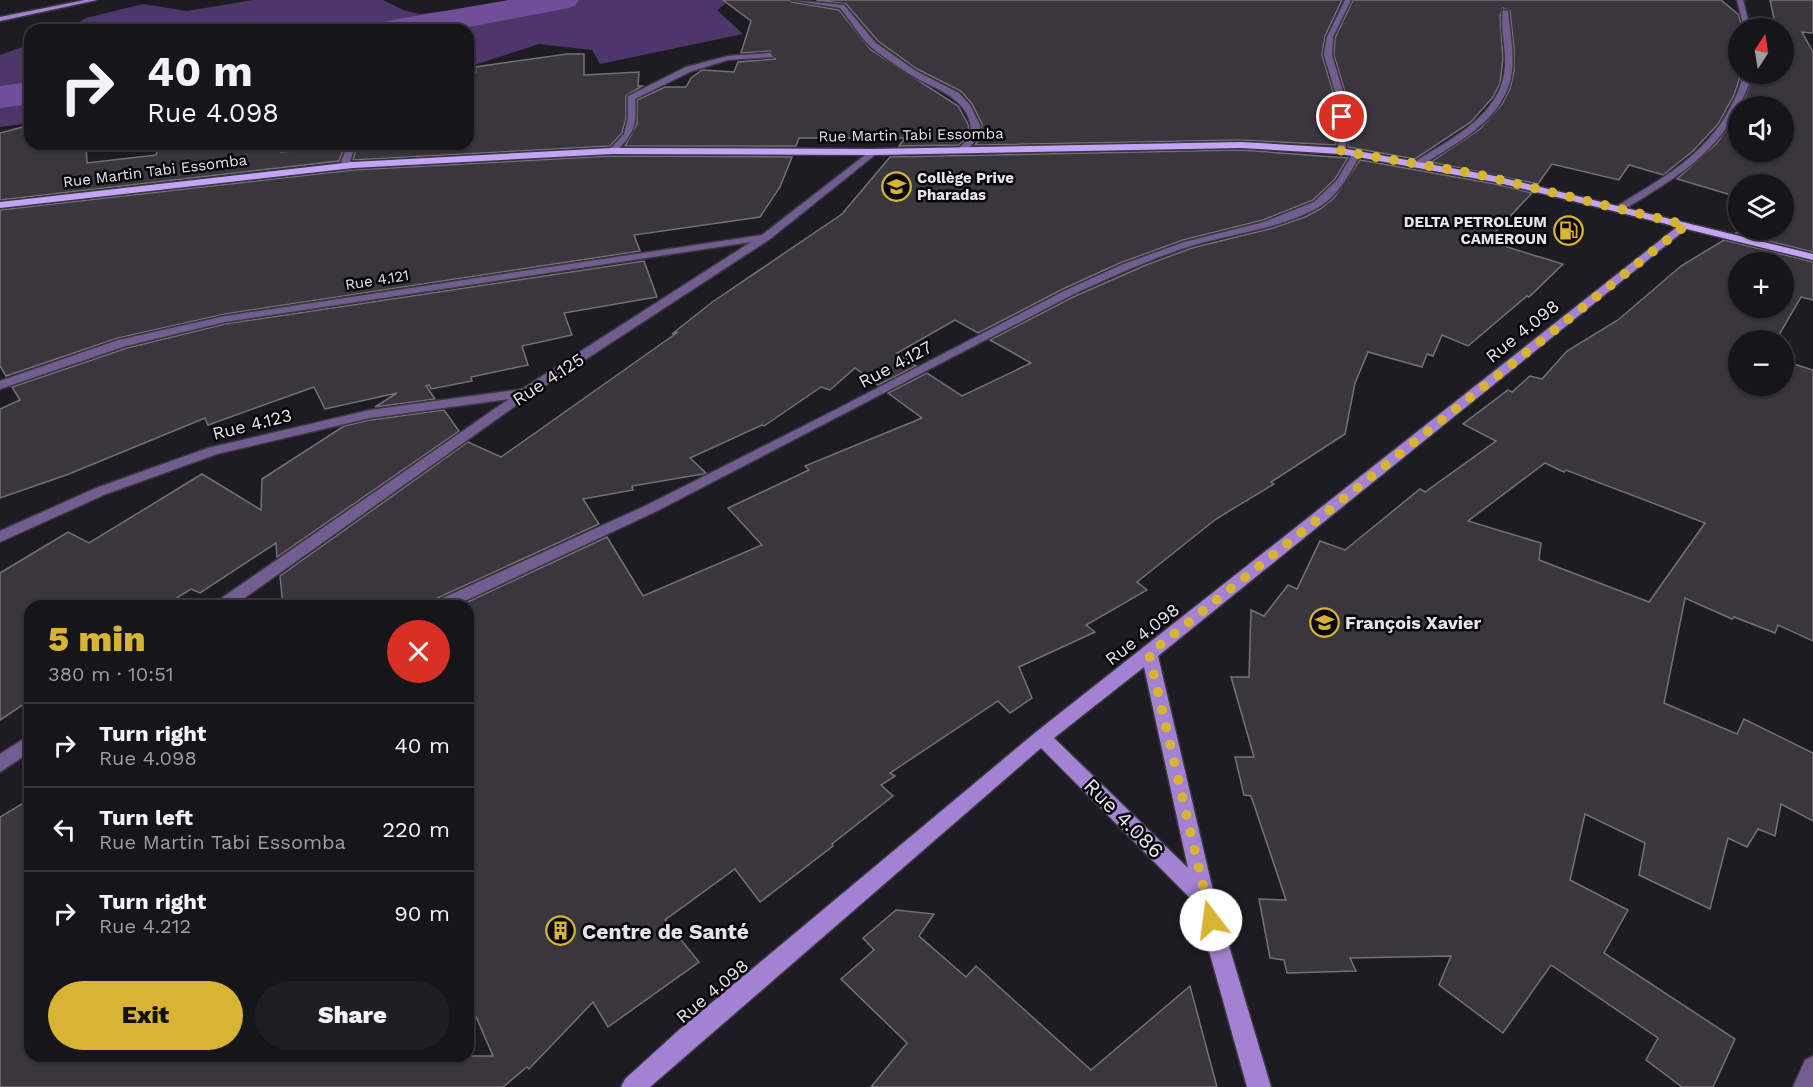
<!DOCTYPE html>
<html lang="en">
<head>
<meta charset="utf-8">
<style>
	:root { --surface:#16151a; --page:#1f1e23; --text:#f1f3f6; --muted:#9e9fa2; --line:#353439; --accent:#d8b434 }
	body { margin:0; font-family:"Work Sans",sans-serif; background:var(--page); color:var(--text); height:100vh; display:flex; flex-direction:column; font-size:22px; white-space:nowrap }
	* { box-sizing:border-box; margin:0 }
	p { font-size:20px; color:var(--muted) }
	.icon { flex:none; width:33px; height:33px; fill:none; stroke:currentColor; stroke-width:2; stroke-linecap:round; stroke-linejoin:round }
	.map { position:relative; flex:1; overflow:hidden }
	.details { position:absolute; left:24px; top:600px; width:450px; height:462px; display:flex; flex-direction:column; background:var(--surface); border-radius:18px; box-shadow:0 2px 4px #0004,0 0 0 2px var(--line) }
	.details>* { flex:none }
	.hud { position:absolute; left:24px; top:24px; width:450px; height:126px; border-radius:18px; box-shadow:0 2px 4px #0004,0 0 0 2px var(--line); background:#16151a; color:var(--text); overflow:hidden }
	.needle { width:39px; rotate:12deg }
	.tools { position:absolute; left:1728px; top:18px; display:grid; gap:12px }
	.tools a { display:grid; place-items:center; width:66px; height:66px; border-radius:50%; background:var(--surface); box-shadow:0 2px 4px #0004,0 0 0 2px var(--line); font-size:30px }
	.pin { position:absolute; display:grid; place-items:center; width:51px; height:51px; color:#fff; margin:-26px; border:3px solid #fff; border-radius:50%; box-shadow:0 2px 6px #0007 }
	.me { position:absolute; width:66px; margin:-33px; rotate:345deg; stroke-linejoin:round; filter:drop-shadow(0 0 4px #0008) }
	.turn { display:flex; align-items:center; gap:21px; height:126px; padding:0 24px; font-size:27px }
	.turn .icon { width:78px; height:78px; stroke-width:2.5 }
	.turn b { display:block; font-size:42px; line-height:51px }
	.round { display:grid; place-items:center; flex:none; width:63px; height:63px; border-radius:32px; background:var(--page) }
	.overview { display:flex; align-items:center; justify-content:space-between; height:102px; padding:0 24px }
	h1 { font-size:36px; font-weight:800; line-height:45px; color:var(--accent) }
	.button { display:flex; gap:12px; margin-top:auto; padding:12px 24px }
	.button a { flex:1; height:69px; border-radius:36px; background:var(--accent); color:#111; font-size:24px; font-weight:800; line-height:69px; text-align:center }
	.button a+a { background:var(--page); color:var(--text) }
	ul { padding:0; list-style:none }
	li { display:flex; align-items:center; gap:18px; height:84px; padding:0 24px; border-top:2px solid var(--line) }
	li div { flex:1 }
	li b { display:block; font-size:22px }
	li em { font-style:normal }
	.map>svg:first-child { display:block }
</style>
</head>
<body>
<div class="map">
<svg width="1813" height="1087" viewBox="0 0 1813 1087">
	<rect width="100%" height="100%" fill="#1e1c23"/>
	<g fill="#4d376a">
		<polygon points="253,0 383,0 403,10 419,14 548,0 730,0 717,10 743,34 600,64 592,50 539,44 468,67 468,30 60,30 68,29 86,18 143,4 187,11"/>
		<polygon points="30,42 30,123 0,127 0,55 28,45"/>
	</g>
	<g fill="none" stroke-linecap="round" stroke-linejoin="round">
		<g fill="#704e9a" fill-rule="evenodd">
			<polygon points="509,0 579,0 575,6 564,9 452,30 376,30 381,23 392,20"/>
			<polygon points="30,82 30,104 0,108 0,86"/>
		</g>
	</g>
	<g fill="#39363d" stroke="#737078" stroke-width="1.5" fill-rule="evenodd">
		<polygon points="723,0 790,0 792,2 839,10 871,50 958,106 968,124 969,135 959,145 899,146 905,138 799,138 796,146 625,146 637,124 637,100 665,87 686,87 691,78 702,70 734,72 738,62 775,59 770,51 741,53 751,21"/>
		<polygon points="816,0 1342,0 1325,36 1322,55 1334,95 1336,145 1241,140 975,145 981,137 982,124 972,104 961,91 917,69 878,41 846,4"/>
		<polygon points="1353,0 1721,0 1739,15 1742,28 1738,28 1738,74 1741,74 1734,95 1718,124 1693,151 1663,175 1629,165 1619,180 1552,164 1538,184 1431,162 1480,129 1502,104 1510,89 1514,71 1514,49 1510,11 1503,8 1500,16 1503,59 1500,83 1493,97 1471,122 1415,159 1348,147 1346,95 1334,55 1335,38"/>
		<polygon points="1770,0 1813,0 1813,33 1802,32 1813,52 1813,252 1736,233 1741,230 1784,230 1784,184 1738,184 1738,197 1677,179 1717,143 1738,112 1738,152 1784,152 1784,106 1742,106 1753,74 1784,74 1784,28 1776,28"/>
		<polygon points="567,54 584,54 584,75 639,72 638,86 642,86 626,96 626,118 622,133 610,146 353,160 357,147 361,144 468,144 468,73 476,72 475,67"/>
		<polygon points="30,125 30,144 86,144 87,163 156,155 158,150 207,144 285,144 281,152 344,148 339,161 0,200 0,133"/>
		<polygon points="1241,150 1348,158 1335,179 1313,200 1263,220 1183,240 1120,263 1063,289 978,333 955,320 897,353 916,366 878,385 855,368 830,390 821,387 764,426 762,425 690,458 706,473 703,474 632,486 633,490 583,499 599,524 433,600 430,606 283,606 280,576 468,442 501,457 678,332 672,334 711,303 842,214 890,157"/>
		<polygon points="612,156 792,157 780,187 760,217 634,235 640,251 225,314 118,338 6,376 0,366 0,210 353,170"/>
		<polygon points="1360,160 1495,184 1532,193 1487,241 1563,264 1529,297 1527,296 1468,346 1442,335 1433,356 1427,354 1422,367 1368,352 1355,383 1345,434 1271,482 1274,484 1216,519 1137,582 1147,590 1086,625 1095,632 1019,667 1032,698 1010,713 998,701 890,773 895,776 881,785 893,796 832,844 833,846 760,902 735,869 665,920 699,962 608,1027 593,1002 529,1069 527,1067 503,1087 0,1087 0,817 30,799 30,1056 493,1056 468,998 468,606 459,606 607,537 643,596 762,545 728,508 809,470 805,466 922,418 888,393 927,373 962,396 1031,363 990,340 1073,297 1146,265 1192,248 1273,228 1305,217 1320,209 1334,198"/>
		<path d="M1724,240L1813,262V300L1801,297L1776,340H1738V386H1784V361L1813,370V641L1778,625L1775,633L1734,617L1732,619L1685,598L1664,703L1737,734L1744,719L1813,753V821L1781,804L1775,836L1758,829L1747,847L1728,838L1710,909L1639,875L1645,843L1585,814L1570,880L1628,910L1604,953L1735,1039L1713,1087H1682L1646,1060L1658,1038L1551,965L1503,1033L1439,985L1451,956L1350,958L1356,971L1287,973L1284,960L1270,958L1259,899L1286,900L1251,796L1244,795L1235,757H1254L1231,677H1249L1251,610L1264,616L1288,585L1297,589L1320,541L1345,550L1420,489L1425,492L1496,441L1463,424L1508,390L1512,392L1530,376L1542,379L1567,351L1618,320L1681,266ZM1738,262H1784V308H1738ZM1545,463L1564,472L1566,470L1705,523L1649,602L1539,560L1541,543L1468,521Z"/>
		<polygon points="644,261 657,297 564,313 572,335 522,346 528,365 471,377 472,381 431,389 429,385 426,386 435,399 375,407 397,393 325,409 314,387 208,425 205,418 69,474 0,498 0,409 20,400 12,387 127,348 225,324"/>
		<polygon points="444,410 459,431 277,557 276,543 200,593 191,589 164,606 30,606 30,700 0,720 0,573 68,532 89,543 202,474 261,510 262,479 344,426 370,420"/>
		<polygon points="896,910 934,914 919,936 966,977 976,966 1091,1070 1190,986 1217,1087 871,1087 907,1043 841,979 874,950 863,938"/>
	</g>
	<g fill="none" stroke-linecap="round" stroke-linejoin="round">
		<defs>
			<g id="street">
				<path d="M792,0L844,5L876,43L916,71L959,93L970,105L980,125L979,137L966,151H960V147L971,136C974,99 936,90 911,75C898,67 884,57 872,48C860,37 850,20 840,8Z"/>
				<polygon points="1345,0 1351,0 1333,37 1332,55 1344,95 1347,139 1345,151 1341,154 1337,151 1339,139 1336,95 1324,55 1327,37"/>
				<polygon points="1737,0 1743,0 1750,28 1744,28"/>
				<path d="M1503,10L1508,11C1510,31 1514,52 1512,71C1506,119 1458,142 1422,165H1416V161C1452,138 1502,115 1505,66C1506,47 1500,27 1503,10Z"/>
				<path d="M770,53L773,57L728,60L692,71L635,99C637,127 634,133 615,153L608,151L624,134L628,118V96L686,67L728,56Z"/>
				<path d="M1743,74H1751C1749,87 1743,98 1738,109C1712,158 1669,182 1623,210H1617V206C1661,179 1705,156 1730,108C1736,97 1741,86 1743,74Z"/>
				<polygon points="348,144 356,144 350,161 356,163 356,167 350,167 341,162"/>
				<polygon points="873,149 877,152 876,154 770,239 531,395 233,606 214,606 216,602 509,399 370,418 217,454 106,494 0,542 0,531 96,488 208,448 370,410 522,389 751,242 225,322 126,346 0,389 0,381 118,340 225,316 762,235"/>
				<path d="M1357,150L1361,153C1351,172 1339,195 1319,207C1280,229 1234,233 1191,246C1150,259 1111,277 1072,295L657,511L454,606H432L434,602L647,505L835,410L1064,291L1121,265L1184,242L1264,222L1314,202L1337,180L1353,153Z"/>
				<polygon points="30,735 30,752 0,772 0,754"/>
				<polygon points="1813,1056 1813,1087 1793,1087 1805,1060"/>
			</g>
			<g id="secondary">
				<polygon points="85,0 97,0 0,21 0,17"/>
				<path d="M1682,223L1691,225L1158,656L1215,899L1271,1087H1247L1196,904L1041,748L650,1087H621L625,1079L679,1030L1036,732ZM1144,667L1188,868L1054,738Z"/>
			</g>
			<polygon id="primary" points="1241,142 1341,148 1495,176 1813,254 1813,260 1495,182 1341,154 1241,148 873,155 612,154 353,168 0,208 0,202 353,162 612,148 873,149"/>
		</defs>
		<use href="#street" stroke="#3a383f" stroke-width="3"/>
		<use href="#secondary" stroke="#3a383f" stroke-width="3"/>
		<use href="#primary" stroke="#3a383f" stroke-width="3"/>
		<use href="#street" fill="#725d90" fill-rule="evenodd"/>
		<use href="#secondary" fill="#a381d3" fill-rule="evenodd"/>
		<use href="#primary" fill="#c5a3f7" fill-rule="evenodd"/>
	</g>
	<g fill="none" stroke-linecap="round" stroke-linejoin="round">
		<polyline stroke="#d8b434" stroke-width="10" stroke-dasharray="0 18" points="1211,920 1149,654 1686,225 1476,174 1341,151 1343,139 1342,117"/>
	</g>
	<defs>
		<symbol id="school-ring" viewBox="-11 -11 22 22"><circle r="9.5" fill="#08070a" stroke="#d8b434" stroke-width="1.5"/><path d="M0-5L7-2L0 1L-7-2ZM-4 1L0 2.5L4 1V4Q0 6-4 4Z" fill="#d8b434"/></symbol>
		<symbol id="fuel-ring" viewBox="-11 -11 22 22"><circle r="9.5" fill="#08070a" stroke="#d8b434" stroke-width="1.5"/><path d="M-5.5-6h7V0h2V4h1.3V-2.5L3-4.5l.8-.8L6-3V5H2.5V1h-1V6h-7ZM-4.2-4.7v3.2H.2V-4.7Z" fill="#d8b434"/></symbol>
		<symbol id="building-ring" viewBox="-11 -11 22 22"><circle r="9.5" fill="#08070a" stroke="#d8b434" stroke-width="1.5"/><path d="M-4-6H4V6H1V3H-1V6H-4ZM-2.5-4.3h1.7v1.8h-1.7ZM.8-4.3h1.7v1.8H.8ZM-2.5-1h1.7V.8h-1.7ZM.8-1h1.7V.8H.8Z" fill="#d8b434"/></symbol>
	</defs>
	<g fill-rule="evenodd">
		<use href="#school-ring" x="880" y="170" width="33" height="33"/>
		<use href="#fuel-ring" x="1552" y="214" width="33" height="33"/>
		<use href="#school-ring" x="1308" y="606" width="33" height="33"/>
		<use href="#building-ring" x="544" y="914" width="33" height="33"/>
	</g>
	<g text-anchor="middle" dominant-baseline="central" stroke-width="5" stroke-linejoin="round" paint-order="stroke">
		<g font-size="15" fill="#e6e4e9" stroke="#08070a">
			<text transform="translate(911 135) rotate(-1)">Rue Martin Tabi Essomba</text>
			<text transform="translate(155 171) rotate(-7)">Rue Martin Tabi Essomba</text>
			<text transform="translate(377 280) rotate(-9)">Rue 4.121</text>
		</g>
		<g font-size="15" font-weight="bold" fill="#e6e4e9" stroke="#08070a" text-anchor="start">
			<text x="917" y="178">Collège Prive<tspan x="917" dy="17">Pharadas</tspan></text>
			<text x="1547" y="222" text-anchor="end">DELTA PETROLEUM<tspan x="1547" dy="17">CAMEROUN</tspan></text>
		</g>
		<g font-size="18" fill="#e6e4e9" stroke="#08070a">
			<text transform="translate(1522 331) rotate(-39)">Rue 4.098</text>
			<text transform="translate(895 364) rotate(-28)">Rue 4.127</text>
			<text transform="translate(548 379) rotate(-33)">Rue 4.125</text>
			<text transform="translate(252 424) rotate(-14)">Rue 4.123</text>
			<text transform="translate(1142 634) rotate(-38)">Rue 4.098</text>
			<text transform="translate(712 991) rotate(-40)">Rue 4.098</text>
		</g>
		<g font-size="18" font-weight="bold" fill="#e6e4e9" stroke="#08070a" text-anchor="start">
			<text x="1345" y="622">François Xavier</text>
		</g>
		<g font-size="21" fill="#e6e4e9" stroke="#08070a">
			<text transform="translate(1124 818) rotate(45)">Rue 4.086</text>
		</g>
		<g font-size="21" font-weight="bold" fill="#e6e4e9" stroke="#08070a" text-anchor="start">
			<text x="582" y="931">Centre de Santé</text>
		</g>
	</g>
</svg>
<div class="tools">
<a><svg class="needle" viewBox="-14 -14 28 28"><path d="M0-13l5 13h-10z" fill="#e53935"/><path d="M0 13l5-13h-10z" fill="#9e9fa2"/></svg></a>
<a><svg class="icon" aria-label="sound" viewBox="0 0 24 24"><path d="M4 9h4l5-4v14l-5-4H4zM17 9q2 3 0 6"/></svg></a>
<a><svg class="icon" aria-label="layers" viewBox="0 0 24 24"><path d="M12 4l9 5-9 5-9-5zM3 14l9 5 9-5"/></svg></a>
<a>+</a>
<a>−</a>
</div>
<div class="pin" style="left:1342px;top:117px;background:#d93025"><svg class="icon" aria-label="arrive" viewBox="0 0 24 24"><path d="M6 21V4h12l-3 4 3 4H6"/></svg></div>
<svg class="me" style="left:1211px;top:920px" viewBox="-20 -20 40 40"><circle r="19" fill="#fff"/><path d="M0-13L10 11 0 6-10 11z" fill="#d8b434"/></svg>
<div class="hud">
<div class="turn"><svg class="icon" aria-label="right" viewBox="0 0 24 24"><path d="M7 20v-9h11M14 6l5 5-5 5"/></svg><div><b>40 m</b>Rue 4.098</div></div>
</div>
<section class="details">
<div class="overview"><div><h1>5 min</h1><p>380 m · 10:51</p></div><a class="round" style="background:#d93025;color:#fff"><svg class="icon" aria-label="close" viewBox="0 0 24 24"><path d="M6 6l12 12M18 6L6 18"/></svg></a></div>
<ul>
<li><svg class="icon" aria-label="right" viewBox="0 0 24 24"><path d="M7 20v-9h11M14 6l5 5-5 5"/></svg><div><b>Turn right</b><p>Rue 4.098</p></div><em>40 m</em></li>
<li><svg class="icon" aria-label="left" viewBox="0 0 24 24"><path d="M17 20v-9H6M10 6l-5 5 5 5"/></svg><div><b>Turn left</b><p>Rue Martin Tabi Essomba</p></div><em>220 m</em></li>
<li><svg class="icon" aria-label="right" viewBox="0 0 24 24"><path d="M7 20v-9h11M14 6l5 5-5 5"/></svg><div><b>Turn right</b><p>Rue 4.212</p></div><em>90 m</em></li>
</ul>
<div class="button"><a>Exit</a><a>Share</a></div>
</section>
</div>
</body>
</html>
